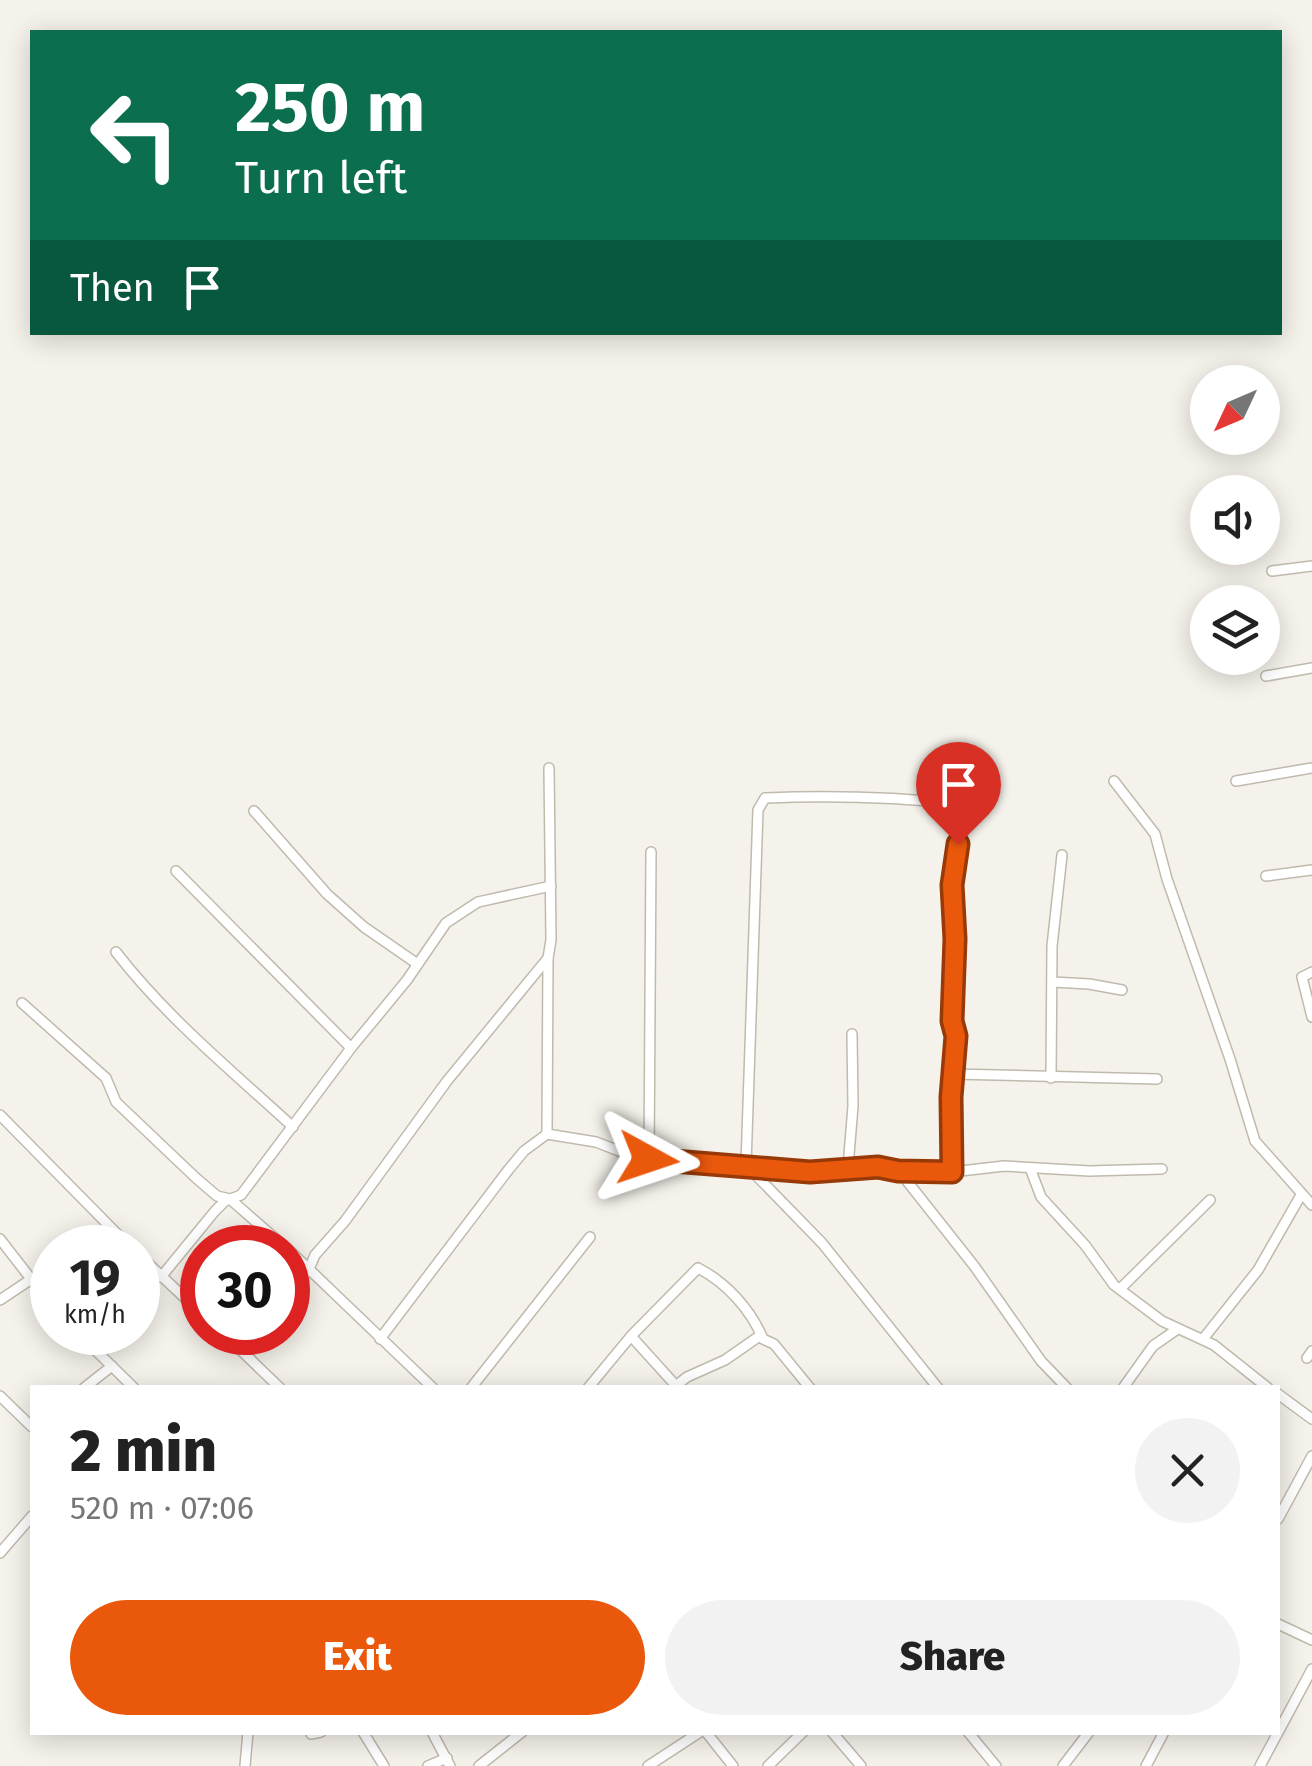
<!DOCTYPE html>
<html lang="en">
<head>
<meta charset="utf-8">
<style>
	:root { --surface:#fff; --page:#f2f2f2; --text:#222; --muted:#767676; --accent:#ea580c }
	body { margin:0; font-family:"Fira Sans",sans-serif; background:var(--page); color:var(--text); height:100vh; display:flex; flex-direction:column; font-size:38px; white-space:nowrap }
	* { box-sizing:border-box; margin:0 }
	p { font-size:32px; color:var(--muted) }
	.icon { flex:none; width:55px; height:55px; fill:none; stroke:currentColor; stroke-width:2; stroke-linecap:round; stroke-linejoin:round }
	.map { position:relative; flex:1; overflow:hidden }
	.sheet { position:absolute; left:30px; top:1385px; width:1250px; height:350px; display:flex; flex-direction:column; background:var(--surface); border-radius:0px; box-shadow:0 5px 25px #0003 }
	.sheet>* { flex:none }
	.top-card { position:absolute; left:30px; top:30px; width:1252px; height:305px; border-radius:0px; box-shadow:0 5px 25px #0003; background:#0b6e4f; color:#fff; overflow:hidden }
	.needle { width:65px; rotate:226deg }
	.tools { position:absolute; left:1190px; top:365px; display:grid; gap:20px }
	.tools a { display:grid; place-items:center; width:90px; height:90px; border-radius:50%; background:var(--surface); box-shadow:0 5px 25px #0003; font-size:50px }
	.speed { position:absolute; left:30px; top:1225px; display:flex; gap:20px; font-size:50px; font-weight:700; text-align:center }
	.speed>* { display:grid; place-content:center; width:130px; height:130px; border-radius:50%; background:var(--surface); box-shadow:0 5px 25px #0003; line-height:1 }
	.speed small { font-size:25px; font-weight:400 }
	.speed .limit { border:15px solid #d22; background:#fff; color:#111 }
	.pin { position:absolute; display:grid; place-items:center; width:85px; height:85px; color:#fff; margin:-102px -42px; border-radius:50% 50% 50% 0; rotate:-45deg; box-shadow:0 0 10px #0007 }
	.pin .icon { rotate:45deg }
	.me { position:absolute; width:110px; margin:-55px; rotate:95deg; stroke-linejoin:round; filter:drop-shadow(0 0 8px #0008) }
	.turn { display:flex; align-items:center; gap:35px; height:210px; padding:0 40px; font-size:45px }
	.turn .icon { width:130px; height:130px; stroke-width:2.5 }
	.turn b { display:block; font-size:70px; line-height:85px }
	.then { display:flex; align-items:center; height:95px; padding:0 40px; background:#0003; gap:20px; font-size:38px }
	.round { display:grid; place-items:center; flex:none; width:105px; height:105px; border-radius:52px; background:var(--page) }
	.head { display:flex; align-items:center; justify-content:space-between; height:170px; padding:0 40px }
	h1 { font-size:60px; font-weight:800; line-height:75px }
	.primary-button { display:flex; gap:20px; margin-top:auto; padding:20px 40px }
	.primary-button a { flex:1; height:115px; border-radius:60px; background:var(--accent); color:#fff; font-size:40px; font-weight:800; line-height:115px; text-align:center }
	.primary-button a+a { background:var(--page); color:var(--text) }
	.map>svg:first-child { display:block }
</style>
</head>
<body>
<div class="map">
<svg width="1312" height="1766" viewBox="0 0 1312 1766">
	<rect width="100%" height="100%" fill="#f5f2eb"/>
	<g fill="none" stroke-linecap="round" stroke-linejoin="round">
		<defs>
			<g id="minor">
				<polyline points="1272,571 1312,566"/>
				<polyline points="1266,676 1312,668"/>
				<polyline points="1114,781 1155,834 1167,879 1230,1059 1255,1141 1312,1205"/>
				<polyline points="1236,781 1312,768"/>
				<polyline points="254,811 327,894 364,927 416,963"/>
				<polyline points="176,871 351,1048"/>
				<polyline points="1266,876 1312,870"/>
				<path d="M116,952C167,1018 232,1071 293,1127"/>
				<polyline points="1312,972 1302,977 1312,1017"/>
				<polyline points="1053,982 1089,984 1122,990"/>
				<polyline points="22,1003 106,1078 116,1102 196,1178 217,1196 230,1199 286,1248"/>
				<polyline points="953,1074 1157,1079"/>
				<polyline points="1051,1078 1052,946 1062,855"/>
				<polyline points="0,1115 131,1248"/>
				<polyline points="547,1134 548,958 551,940 549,768"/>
				<polyline points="649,1159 651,852"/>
				<polyline points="848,1167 853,1106 852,1034"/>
				<polyline points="1030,1168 1041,1197 1085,1245 1114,1285 1162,1321 1214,1345 1268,1388"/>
				<polyline points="899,1171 975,1267 1041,1361 1067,1388"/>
				<polyline points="952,1172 951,1097 956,1036 952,1021 953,885 964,764"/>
				<polyline points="0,1239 52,1306"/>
				<polyline points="288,1249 433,1388"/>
				<polyline points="138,1254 202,1314"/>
				<polyline points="161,1277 215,1211 225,1201 241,1195 351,1048 407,980 446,923 478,902 551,886"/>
				<polyline points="1120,1289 1210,1200"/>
				<polyline points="288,1294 309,1269 315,1255 345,1221 447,1081 548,958"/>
				<polyline points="0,1300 30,1280"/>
				<polyline points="77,1332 134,1388"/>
				<polyline points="222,1332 280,1388"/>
				<polyline points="631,1336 678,1388"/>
				<polyline points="380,1339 509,1169 524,1151 547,1134 596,1142 637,1158 746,1165 811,1172 878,1167 899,1171 952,1172 1004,1166 1089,1171 1162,1169"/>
				<polyline points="1203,1339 1258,1270 1301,1195"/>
				<polyline points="240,1349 255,1332"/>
				<polyline points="1307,1358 1312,1351"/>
				<polyline points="84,1388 112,1366"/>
				<polyline points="471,1388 590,1237"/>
				<path d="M588,1388L631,1336L698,1268C727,1283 751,1310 763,1339L774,1344L810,1388"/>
				<polyline points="673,1388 687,1377 725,1360 761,1335"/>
				<path d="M938,1388L822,1243L746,1165L758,810L765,798C831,795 896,797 961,804"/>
				<polyline points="1123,1388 1153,1346 1176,1330"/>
				<polyline points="1278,1394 1312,1419"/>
				<polyline points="0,1396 32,1427"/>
				<polyline points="1278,1519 1312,1456"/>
				<polyline points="0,1553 32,1516"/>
				<polyline points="1278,1624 1312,1640"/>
				<polyline points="363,1732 384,1766"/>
				<polyline points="432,1732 450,1766"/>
				<polyline points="706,1732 733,1766"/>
				<polyline points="832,1732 861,1766"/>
				<polyline points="968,1732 996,1766"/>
				<polyline points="311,1734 321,1732"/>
				<polyline points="245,1766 248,1732"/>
				<polyline points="428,1766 447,1758"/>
				<polyline points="479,1766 522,1732"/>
				<polyline points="648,1766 700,1732"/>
				<polyline points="768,1766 803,1732"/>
				<polyline points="1063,1766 1089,1732"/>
				<polyline points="1146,1766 1164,1732"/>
				<polyline points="1260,1766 1312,1669"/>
			</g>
		</defs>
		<use href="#minor" stroke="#c0baad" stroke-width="12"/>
		<use href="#minor" stroke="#fff" stroke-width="9"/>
	</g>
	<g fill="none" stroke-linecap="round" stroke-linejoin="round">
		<defs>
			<polyline id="route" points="648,1159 810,1172 878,1167 898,1171 952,1172 951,1097 956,1036 952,1021 955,939 952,885 958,844"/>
		</defs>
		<use href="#route" stroke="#983908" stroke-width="25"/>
		<use href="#route" stroke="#ea580c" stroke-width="18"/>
	</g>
</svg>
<div class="tools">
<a><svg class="needle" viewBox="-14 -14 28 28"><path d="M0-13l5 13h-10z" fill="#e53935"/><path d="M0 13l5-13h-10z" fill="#767676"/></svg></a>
<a><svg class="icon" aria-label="sound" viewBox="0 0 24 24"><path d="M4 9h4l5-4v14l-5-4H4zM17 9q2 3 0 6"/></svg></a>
<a><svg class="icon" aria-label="layers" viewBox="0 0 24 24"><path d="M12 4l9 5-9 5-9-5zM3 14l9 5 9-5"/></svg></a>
</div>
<div class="speed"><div>19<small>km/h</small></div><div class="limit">30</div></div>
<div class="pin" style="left:958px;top:844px;background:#d93025"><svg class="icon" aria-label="arrive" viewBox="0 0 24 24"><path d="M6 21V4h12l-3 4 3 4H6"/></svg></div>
<svg class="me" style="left:648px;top:1159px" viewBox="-20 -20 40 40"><path d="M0-17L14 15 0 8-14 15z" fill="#ea580c" stroke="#fff" stroke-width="4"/></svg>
<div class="top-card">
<div class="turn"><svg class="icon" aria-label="left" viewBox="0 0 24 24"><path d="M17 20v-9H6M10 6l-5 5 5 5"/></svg><div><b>250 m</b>Turn left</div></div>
<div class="then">Then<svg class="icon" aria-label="arrive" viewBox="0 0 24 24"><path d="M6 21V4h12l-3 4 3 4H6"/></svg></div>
</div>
<section class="sheet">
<div class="head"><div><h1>2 min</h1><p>520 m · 07:06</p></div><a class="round"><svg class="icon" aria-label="close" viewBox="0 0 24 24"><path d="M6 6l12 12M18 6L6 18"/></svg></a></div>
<div class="primary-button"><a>Exit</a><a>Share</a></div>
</section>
</div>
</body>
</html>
